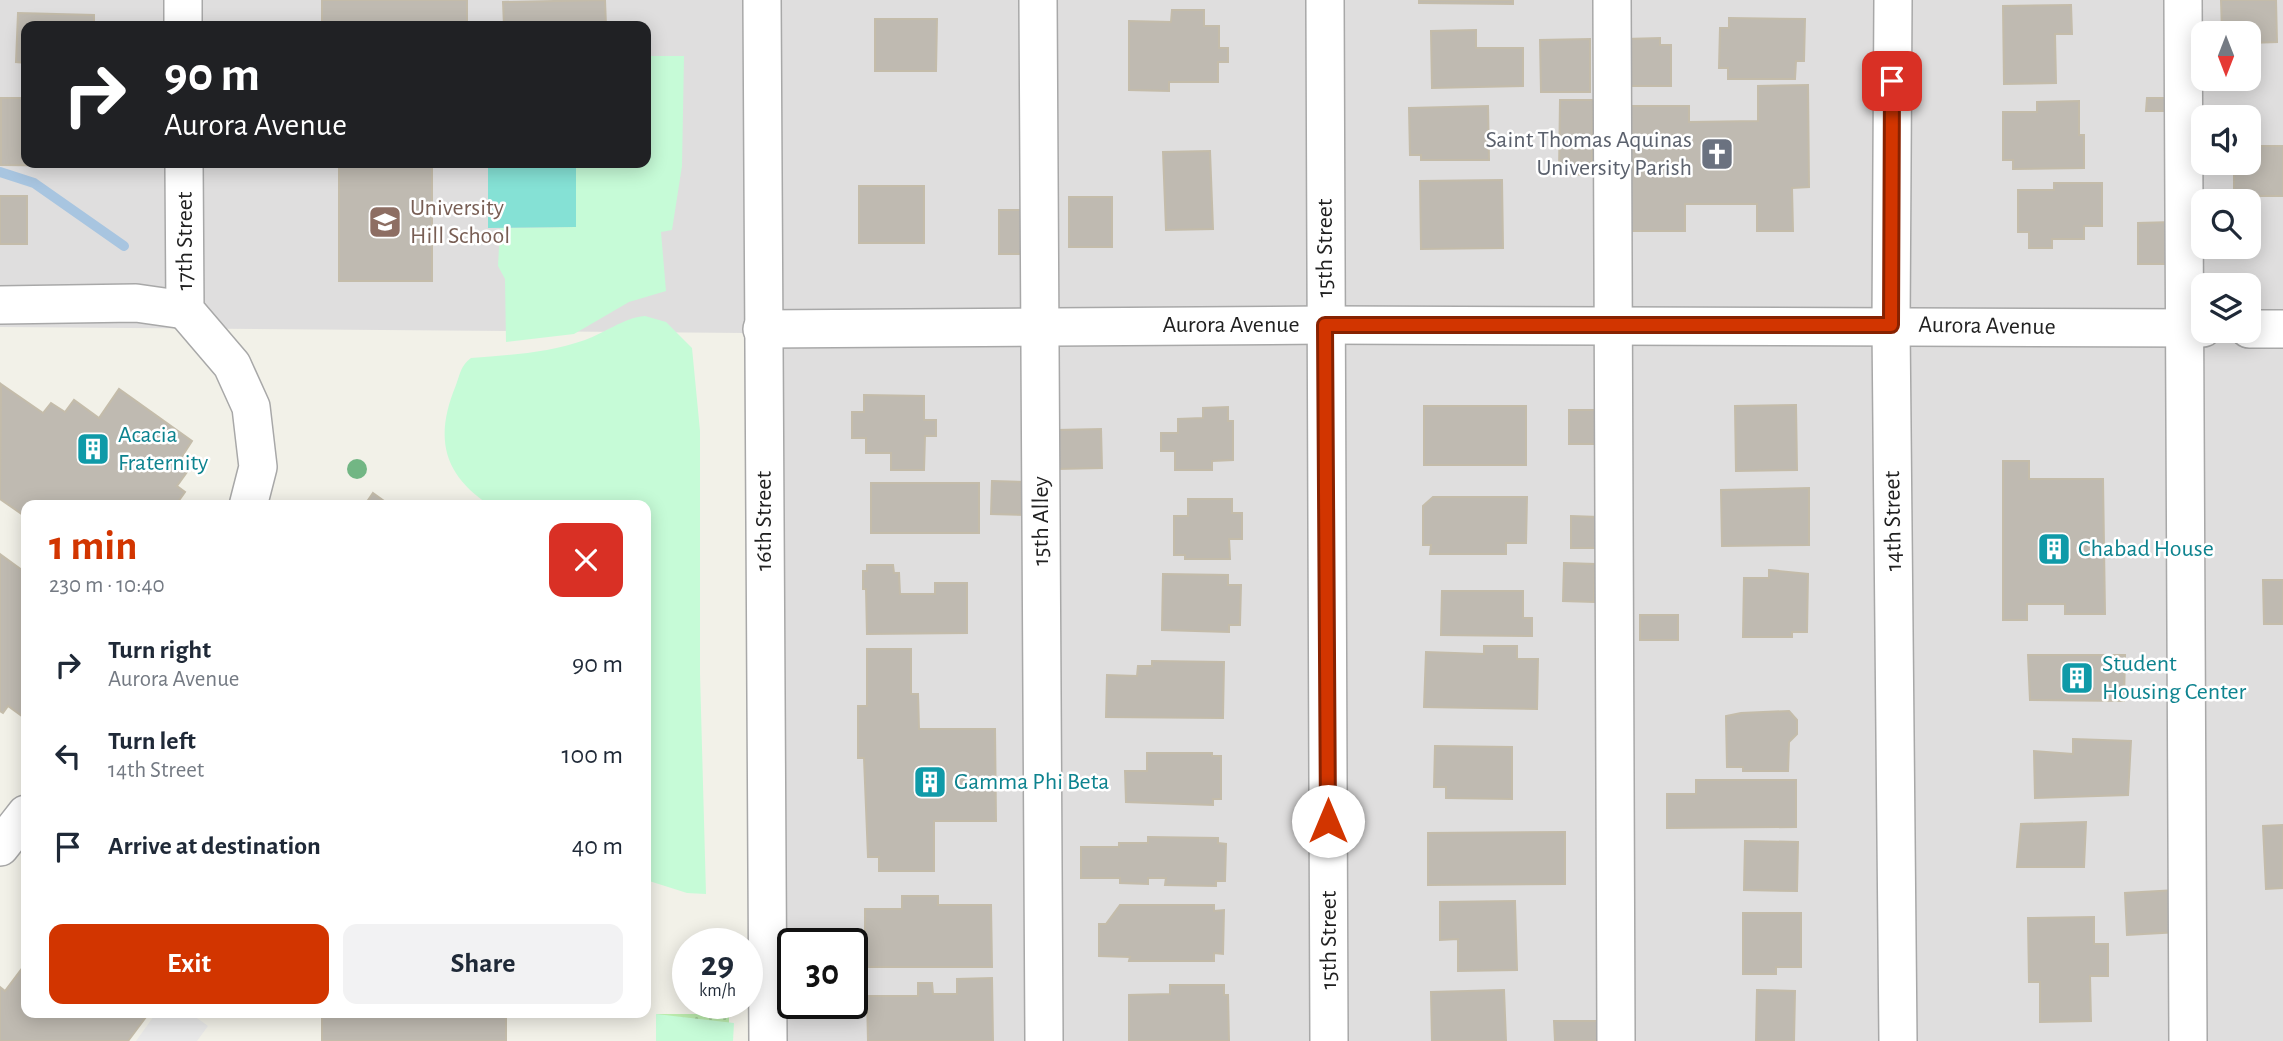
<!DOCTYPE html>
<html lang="en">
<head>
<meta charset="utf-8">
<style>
	:root { --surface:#fff; --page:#f2f2f3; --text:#1f2937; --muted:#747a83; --accent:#d23500 }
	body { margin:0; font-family:"Alegreya Sans",sans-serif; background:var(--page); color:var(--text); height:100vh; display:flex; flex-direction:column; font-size:26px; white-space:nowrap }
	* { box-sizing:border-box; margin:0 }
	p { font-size:23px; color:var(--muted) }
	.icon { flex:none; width:38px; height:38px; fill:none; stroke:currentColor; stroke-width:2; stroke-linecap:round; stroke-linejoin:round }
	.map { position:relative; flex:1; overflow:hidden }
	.panel { position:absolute; left:21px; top:500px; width:630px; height:518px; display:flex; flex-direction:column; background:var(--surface); border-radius:14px; box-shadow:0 4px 18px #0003 }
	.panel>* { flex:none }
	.banner { position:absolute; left:21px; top:21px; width:630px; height:147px; border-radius:14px; box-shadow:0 4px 18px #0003; background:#202124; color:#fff; overflow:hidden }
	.needle { width:46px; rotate:180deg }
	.tools { position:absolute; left:2191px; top:21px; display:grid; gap:14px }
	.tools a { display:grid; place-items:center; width:70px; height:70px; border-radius:14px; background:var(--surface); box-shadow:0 4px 18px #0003; font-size:35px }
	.speed { position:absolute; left:672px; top:928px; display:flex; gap:14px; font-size:35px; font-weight:700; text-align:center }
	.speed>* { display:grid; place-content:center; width:91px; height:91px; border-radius:50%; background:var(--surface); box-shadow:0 4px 18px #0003; line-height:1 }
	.speed small { font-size:18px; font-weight:400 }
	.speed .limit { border:4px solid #111; border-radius:10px; background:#fff; color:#111 }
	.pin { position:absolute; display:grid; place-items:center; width:60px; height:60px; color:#fff; margin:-30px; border-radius:14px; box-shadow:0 4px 10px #0006 }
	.me { position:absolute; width:77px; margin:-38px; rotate:0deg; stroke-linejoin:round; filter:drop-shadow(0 0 5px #0008) }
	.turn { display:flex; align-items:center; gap:24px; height:147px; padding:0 28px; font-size:32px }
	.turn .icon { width:91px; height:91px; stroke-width:2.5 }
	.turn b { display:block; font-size:49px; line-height:60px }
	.round { display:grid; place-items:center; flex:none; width:74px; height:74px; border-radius:14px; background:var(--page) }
	.headline { display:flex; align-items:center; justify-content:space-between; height:119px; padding:0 28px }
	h1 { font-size:42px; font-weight:700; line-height:52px; color:var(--accent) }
	.button { display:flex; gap:14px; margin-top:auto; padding:14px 28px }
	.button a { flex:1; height:80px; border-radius:14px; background:var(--accent); color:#fff; font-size:28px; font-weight:700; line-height:80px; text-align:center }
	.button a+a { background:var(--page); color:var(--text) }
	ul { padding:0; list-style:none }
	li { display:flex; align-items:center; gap:21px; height:91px; padding:0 28px }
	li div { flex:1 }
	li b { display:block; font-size:26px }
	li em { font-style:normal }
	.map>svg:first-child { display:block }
</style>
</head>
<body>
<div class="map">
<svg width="2283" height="1041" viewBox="0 0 2283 1041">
	<defs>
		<pattern id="grass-dots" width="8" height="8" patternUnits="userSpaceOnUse" patternTransform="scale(1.75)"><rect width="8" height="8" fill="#bcecae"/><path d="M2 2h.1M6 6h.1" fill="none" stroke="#a1ca95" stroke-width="1.8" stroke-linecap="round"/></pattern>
	</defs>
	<rect width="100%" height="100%" fill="#f2f1e8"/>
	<path fill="#dfdede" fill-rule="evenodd" d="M0,0H2283V1041H752L744,333L0,327ZM26,26H646V163H26ZM2203,33H2249V79H2203ZM2203,117H2249V163H2203ZM2203,201H2249V247H2203ZM2203,285H2249V331H2203ZM793,943H852V1003H793Z"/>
	<rect fill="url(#grass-dots)" x="656" y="1014" width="73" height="27"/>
	<g fill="#c6fbd7">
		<polygon points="646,56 684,56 682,166 672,230 661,232 666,291 629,302 574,334 506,342 505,279 498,266 500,228 576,227 576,163 646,163"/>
		<path d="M645,316L666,322L692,348L700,431V674L706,894L687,893L646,880V506H491C443,475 434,438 456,385C460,374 461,365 471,358C510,355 548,353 585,340C605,333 623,318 645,316Z"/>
		<polygon points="656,1014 734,1023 733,1041 656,1041"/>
	</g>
	<polygon fill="#85e1d5" points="488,163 576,163 576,227 488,228"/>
	<polygon fill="#e9e9e9" points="150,1013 190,1013 208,1026 197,1041 136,1041 154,1016"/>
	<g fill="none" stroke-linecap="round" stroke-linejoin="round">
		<polyline stroke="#a8c5e0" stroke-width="10" points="0,172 34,183 124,246"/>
	</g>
	<g fill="#bfbab1" stroke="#c4bcaa" stroke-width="2">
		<rect x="322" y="0" width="145" height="26"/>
		<polygon points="605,0 606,26 504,26 503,2"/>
		<polygon points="1419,0 1513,0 1513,4 1419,3"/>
		<polygon points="2221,0 2276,0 2277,42 2249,43 2249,33 2222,33"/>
		<polygon points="2071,5 2072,34 2055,34 2056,83 2004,84 2003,6"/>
		<polygon points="1172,10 1204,10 1204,26 1219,26 1219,48 1228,48 1228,62 1218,62 1218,82 1169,82 1169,91 1129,90 1129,21 1171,22"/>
		<polygon points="18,13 94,15 94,26 26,26 26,63 16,62"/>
		<polygon points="1729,18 1805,19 1804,61 1796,61 1795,79 1728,79 1728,68 1719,68 1720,28 1729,28"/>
		<polygon points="875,19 937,19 936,71 875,71"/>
		<polygon points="1476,30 1476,48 1523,48 1523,86 1432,88 1431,31"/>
		<polygon points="1660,38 1660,45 1671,45 1671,86 1627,86 1626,39"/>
		<polygon points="1590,39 1590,92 1541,92 1540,40"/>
		<polygon points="1808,85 1809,187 1792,188 1793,231 1757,231 1757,204 1685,204 1685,231 1626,231 1625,106 1689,106 1689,122 1758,121 1758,86"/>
		<polygon points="1,98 26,98 26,163 92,163 92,166 1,165"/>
		<polygon points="2147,98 2167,98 2166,111 2146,111"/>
		<polygon points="1560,100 1593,100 1592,175 1559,174"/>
		<polygon points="2079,101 2079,135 2084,135 2084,168 2013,169 2013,160 2003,160 2003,112 2037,112 2037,102"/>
		<polygon points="1488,106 1489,160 1421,160 1421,155 1410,155 1409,108"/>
		<polygon points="2249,146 2283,146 2283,196 2234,196 2234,163 2249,163"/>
		<polygon points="1210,151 1213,229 1166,230 1163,152"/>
		<rect x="339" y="163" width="93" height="118"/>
		<polygon points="1502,180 1503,248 1421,249 1420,181"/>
		<polygon points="2054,183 2102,183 2102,226 2084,226 2084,239 2052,239 2052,248 2029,248 2029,232 2018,232 2018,190 2054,190"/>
		<rect x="859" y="186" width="65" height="57"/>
		<rect x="0" y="196" width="27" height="48"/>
		<rect x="1069" y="197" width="43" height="50"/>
		<rect x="999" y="210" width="31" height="44"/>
		<polygon points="2173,222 2173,264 2138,264 2138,223"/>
		<polygon points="1,384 43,413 51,403 65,412 74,400 99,418 119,389 192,441 181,458 192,465 177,486 185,492 175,506 26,506 26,517 0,499"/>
		<polygon points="864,395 924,396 924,420 936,420 936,436 925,436 924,470 891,470 891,453 866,453 866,438 852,438 852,412 864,412"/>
		<polygon points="1796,405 1797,470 1736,471 1735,406"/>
		<rect x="1424" y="406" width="102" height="59"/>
		<polygon points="1228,407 1228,421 1233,421 1233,460 1212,461 1212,470 1175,470 1175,451 1161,451 1161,433 1178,433 1178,419 1203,418 1203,408"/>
		<rect x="1569" y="410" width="29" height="34"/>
		<polygon points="1101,429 1102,468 1058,469 1057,430"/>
		<polygon points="2003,461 2029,461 2029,479 2103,479 2105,614 2065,614 2065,604 2027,604 2027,620 2003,620"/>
		<polygon points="992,481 1027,482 1026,515 991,514"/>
		<rect x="871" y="483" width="108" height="50"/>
		<polygon points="1809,488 1809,545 1722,546 1721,490"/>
		<polygon points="373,493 391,506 364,506"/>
		<polygon points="1433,497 1527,497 1526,543 1506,543 1506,554 1430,554 1431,545 1423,545 1423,506"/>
		<polygon points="1188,499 1232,499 1232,513 1242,513 1242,539 1229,539 1230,559 1185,559 1185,555 1174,555 1174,516 1188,516"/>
		<polygon points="1571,516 1598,517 1598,548 1571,548"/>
		<polygon points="0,554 26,573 26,719 8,706 3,713 0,711"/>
		<polygon points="1564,563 1595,564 1594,602 1563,601"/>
		<polygon points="867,565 893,565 894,573 899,573 900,594 935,594 935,583 967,583 967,633 867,634 866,589 863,589 863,571 867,571"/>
		<polygon points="1769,570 1808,574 1807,632 1792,632 1792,637 1743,637 1744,578 1769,578"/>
		<polygon points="1163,574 1228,575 1228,585 1241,585 1240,625 1229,625 1229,632 1162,630"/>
		<polygon points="2263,580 2283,580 2283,624 2264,624"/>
		<polygon points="1442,591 1523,591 1523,618 1532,618 1532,636 1441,635"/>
		<rect x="1640" y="615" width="38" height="25"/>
		<polygon points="1484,646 1517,646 1517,659 1538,659 1537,709 1424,707 1426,652 1484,654"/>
		<polygon points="867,649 911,649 911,694 918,694 919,729 995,729 996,821 934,821 934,871 879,871 879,857 868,857 864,758 858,758 858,706 867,706"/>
		<polygon points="2028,655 2125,655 2124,701 2030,700"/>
		<polygon points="1152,661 1224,662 1223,718 1106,717 1107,675 1137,676 1138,666 1152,666"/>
		<polygon points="1789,711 1797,720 1797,734 1789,742 1788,771 1743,771 1743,767 1727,767 1726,716 1741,713"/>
		<polygon points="2073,739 2131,741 2128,795 2035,798 2034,751 2073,754"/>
		<polygon points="1435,746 1512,747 1512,799 1446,798 1446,787 1434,787"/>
		<polygon points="1147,753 1212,753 1212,756 1221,756 1221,799 1213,799 1213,805 1126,802 1125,771 1147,771"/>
		<polygon points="1696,780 1796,780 1796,827 1667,828 1667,794 1696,794"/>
		<polygon points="2086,822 2084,867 2017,867 2021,824"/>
		<polygon points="2283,825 2283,888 2266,889 2263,826"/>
		<polygon points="1565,832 1565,884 1428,885 1428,833"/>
		<polygon points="1148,837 1218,838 1218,843 1226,844 1225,881 1216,881 1216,886 1165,885 1166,878 1148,878 1148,884 1120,883 1120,878 1081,878 1081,847 1119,847 1119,843 1148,843"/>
		<polygon points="1745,841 1798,842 1797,891 1744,890"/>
		<polygon points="2176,890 2179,932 2127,935 2125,893"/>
		<polygon points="902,896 938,896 938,905 991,905 992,967 865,967 865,909 902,909"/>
		<polygon points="1515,901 1517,970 1458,971 1458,939 1440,940 1440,902"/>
		<polygon points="1120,905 1214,905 1214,911 1224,910 1223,954 1214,953 1214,961 1129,961 1130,957 1099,956 1099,924 1106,924"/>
		<polygon points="1743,913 1801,913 1801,967 1776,967 1776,974 1743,974"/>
		<polygon points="2094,917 2094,944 2108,944 2108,976 2090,976 2091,1021 2040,1022 2040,982 2029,982 2028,918"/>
		<polygon points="26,963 26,1013 141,1013 146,1017 128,1041 0,1041 0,987 5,991"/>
		<polygon points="992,978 993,1041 868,1041 867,996 918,996 918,983 932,983 933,994 957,994 957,979"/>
		<polygon points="1170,985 1224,985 1224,995 1228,995 1229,1041 1129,1041 1129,995 1170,994"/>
		<polygon points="1504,990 1506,1041 1432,1041 1431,992"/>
		<polygon points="1757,990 1795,991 1794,1041 1756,1041"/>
		<polygon points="410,1013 506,1013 506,1041 322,1041 322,1015"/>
		<polygon points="1554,1021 1601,1021 1601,1041 1555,1041"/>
	</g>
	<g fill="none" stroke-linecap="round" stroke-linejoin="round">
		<defs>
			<g id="minor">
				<polyline points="183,0 183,26"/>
				<polyline points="762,0 768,1041"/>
				<polyline points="1038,0 1044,1041"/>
				<polyline points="1325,0 1329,1041"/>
				<polyline points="1612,0 1616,1041"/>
				<polyline points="1893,0 1891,325 1898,1041"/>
				<polyline points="2183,0 2188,1041"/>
				<polyline points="184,163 185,310 232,365 251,407 258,467 248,506"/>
				<polyline points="0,305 136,303 185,310"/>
				<polyline points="762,329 1325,325 2203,328"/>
				<polyline points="2249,329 2283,329"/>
				<polyline points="0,847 26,814"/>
			</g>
		</defs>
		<use href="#minor" stroke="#a8a8a8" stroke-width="40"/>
		<use href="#minor" stroke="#fff" stroke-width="37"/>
	</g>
	<circle fill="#72b684" cx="357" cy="469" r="10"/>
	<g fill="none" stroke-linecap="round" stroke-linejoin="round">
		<defs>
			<polyline id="route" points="1328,821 1325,325 1891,325 1892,81"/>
		</defs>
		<use href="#route" stroke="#820" stroke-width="18"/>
		<use href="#route" stroke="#d23500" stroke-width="12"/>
	</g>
	<defs>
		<symbol id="church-square" viewBox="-11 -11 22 22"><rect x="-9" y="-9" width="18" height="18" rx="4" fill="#6b7280" stroke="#fff"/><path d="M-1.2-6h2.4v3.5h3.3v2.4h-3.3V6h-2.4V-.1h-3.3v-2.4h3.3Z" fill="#fff"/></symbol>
		<symbol id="school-square" viewBox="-11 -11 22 22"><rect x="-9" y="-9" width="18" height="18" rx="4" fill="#8d6e63" stroke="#fff"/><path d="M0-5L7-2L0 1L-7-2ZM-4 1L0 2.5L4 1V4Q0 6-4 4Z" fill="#fff"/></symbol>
		<symbol id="building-square" viewBox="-11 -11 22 22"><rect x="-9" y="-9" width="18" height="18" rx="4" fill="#0f9aa8" stroke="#fff"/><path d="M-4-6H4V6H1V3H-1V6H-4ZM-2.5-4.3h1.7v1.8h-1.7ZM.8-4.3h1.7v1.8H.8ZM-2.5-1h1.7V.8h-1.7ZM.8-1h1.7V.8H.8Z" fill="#fff"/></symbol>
	</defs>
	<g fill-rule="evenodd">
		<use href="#church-square" x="1698" y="135" width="38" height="38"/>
		<use href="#school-square" x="366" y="203" width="38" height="38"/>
		<use href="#building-square" x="74" y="430" width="38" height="38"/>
		<use href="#building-square" x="2035" y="530" width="38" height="38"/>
		<use href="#building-square" x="2058" y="659" width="38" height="38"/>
		<use href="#building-square" x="911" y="763" width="38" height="38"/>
	</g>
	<g text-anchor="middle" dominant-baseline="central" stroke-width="5" stroke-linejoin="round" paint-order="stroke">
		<g font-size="24" fill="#5b616d" stroke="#fff" text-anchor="end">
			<text x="1692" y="140">Saint Thomas Aquinas<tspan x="1692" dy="28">University Parish</tspan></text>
		</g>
		<g font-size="24" fill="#785e54" stroke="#fff" text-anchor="start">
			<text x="410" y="208">University<tspan x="410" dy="28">Hill School</tspan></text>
		</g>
		<g font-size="24" fill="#212121" stroke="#fff">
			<text transform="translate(185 241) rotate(-90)">17th Street</text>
			<text transform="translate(1325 248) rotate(-90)">15th Street</text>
			<text x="1231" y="325">Aurora Avenue</text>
			<text transform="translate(1987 326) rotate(1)">Aurora Avenue</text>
			<text transform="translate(764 521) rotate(-90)">16th Street</text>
			<text transform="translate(1041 521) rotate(-90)">15th Alley</text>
			<text transform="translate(1893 521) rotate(-91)">14th Street</text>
			<text transform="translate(1329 940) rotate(-90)">15th Street</text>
		</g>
		<g font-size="24" fill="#0d838f" stroke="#fff" text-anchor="start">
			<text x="118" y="435">Acacia<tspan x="118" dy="28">Fraternity</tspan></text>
			<text x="2078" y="549">Chabad House</text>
			<text x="2102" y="664">Student<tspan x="2102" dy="28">Housing Center</tspan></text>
			<text x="954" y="782">Gamma Phi Beta</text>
		</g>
	</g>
</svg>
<div class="tools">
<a><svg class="needle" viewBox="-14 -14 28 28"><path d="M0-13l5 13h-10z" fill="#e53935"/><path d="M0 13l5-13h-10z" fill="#747a83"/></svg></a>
<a><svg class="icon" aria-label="sound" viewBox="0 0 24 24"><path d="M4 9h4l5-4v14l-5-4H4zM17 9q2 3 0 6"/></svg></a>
<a><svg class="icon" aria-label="search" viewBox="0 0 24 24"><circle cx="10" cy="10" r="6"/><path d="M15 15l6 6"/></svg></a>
<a><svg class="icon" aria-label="layers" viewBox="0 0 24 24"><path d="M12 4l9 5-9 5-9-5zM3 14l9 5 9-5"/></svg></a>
</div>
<div class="speed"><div>29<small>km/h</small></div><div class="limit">30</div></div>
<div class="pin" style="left:1892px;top:81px;background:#d93025"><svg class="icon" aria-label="arrive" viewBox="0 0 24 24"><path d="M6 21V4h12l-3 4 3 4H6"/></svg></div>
<svg class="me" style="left:1328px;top:821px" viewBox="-20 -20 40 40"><circle r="19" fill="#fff"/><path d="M0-13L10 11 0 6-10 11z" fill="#d23500"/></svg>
<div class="banner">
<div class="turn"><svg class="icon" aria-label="right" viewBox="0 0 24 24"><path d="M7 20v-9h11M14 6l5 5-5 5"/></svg><div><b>90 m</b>Aurora Avenue</div></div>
</div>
<section class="panel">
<div class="headline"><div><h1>1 min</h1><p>230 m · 10:40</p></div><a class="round" style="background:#d93025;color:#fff"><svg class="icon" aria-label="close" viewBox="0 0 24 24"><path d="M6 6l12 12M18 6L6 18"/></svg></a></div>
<ul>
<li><svg class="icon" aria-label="right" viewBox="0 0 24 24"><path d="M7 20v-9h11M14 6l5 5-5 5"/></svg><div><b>Turn right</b><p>Aurora Avenue</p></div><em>90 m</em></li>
<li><svg class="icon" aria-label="left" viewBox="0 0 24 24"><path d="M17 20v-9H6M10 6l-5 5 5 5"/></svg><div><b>Turn left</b><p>14th Street</p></div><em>100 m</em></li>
<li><svg class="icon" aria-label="arrive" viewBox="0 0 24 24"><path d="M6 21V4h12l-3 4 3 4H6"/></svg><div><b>Arrive at destination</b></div><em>40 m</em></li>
</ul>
<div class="button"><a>Exit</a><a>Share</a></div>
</section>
</div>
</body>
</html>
